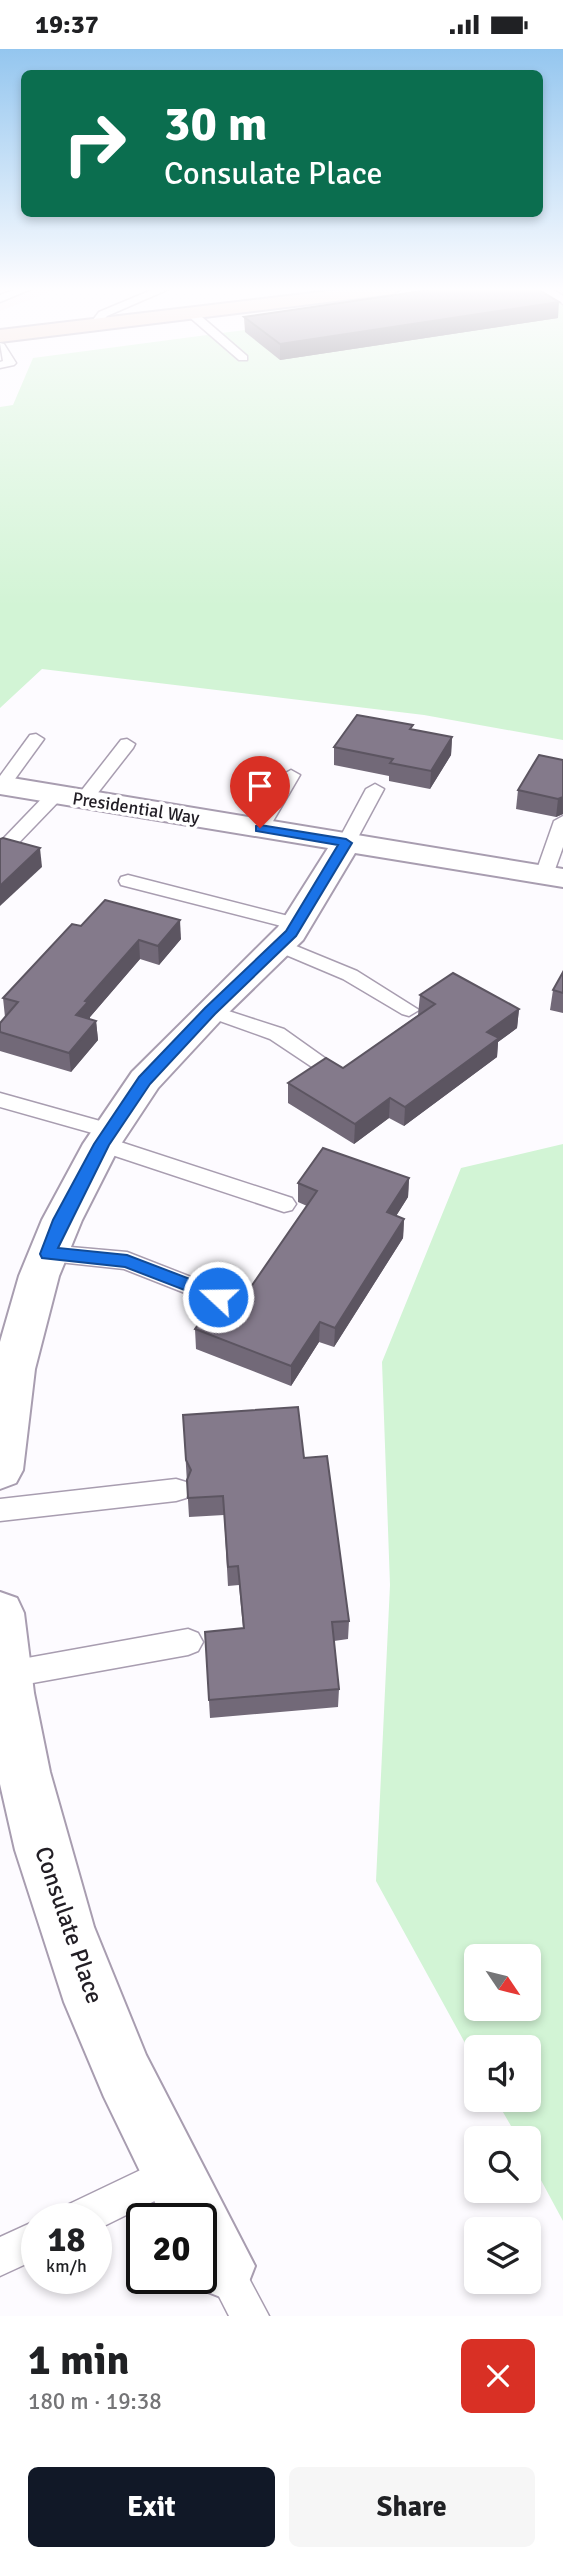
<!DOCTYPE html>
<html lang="en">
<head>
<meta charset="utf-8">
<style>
	:root { --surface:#fff; --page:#f6f6f6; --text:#202124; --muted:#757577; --accent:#111827 }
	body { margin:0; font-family:Signika,sans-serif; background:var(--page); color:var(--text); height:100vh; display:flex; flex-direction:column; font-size:26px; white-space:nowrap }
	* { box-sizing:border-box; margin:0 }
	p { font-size:23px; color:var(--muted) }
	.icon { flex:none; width:38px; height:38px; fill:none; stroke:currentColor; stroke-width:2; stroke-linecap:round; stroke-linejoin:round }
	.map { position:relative; height:2267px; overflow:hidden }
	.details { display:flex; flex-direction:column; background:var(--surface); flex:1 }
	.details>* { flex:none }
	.guide { position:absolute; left:21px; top:21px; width:522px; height:147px; border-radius:10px; box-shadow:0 4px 10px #0003; background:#0b6e4f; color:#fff; overflow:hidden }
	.needle { width:46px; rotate:125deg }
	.tools { position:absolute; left:464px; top:1895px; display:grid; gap:14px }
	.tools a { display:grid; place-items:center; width:77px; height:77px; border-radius:10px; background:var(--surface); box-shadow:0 4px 10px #0003; font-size:35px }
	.speed { position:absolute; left:21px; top:2154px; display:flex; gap:14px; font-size:35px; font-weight:700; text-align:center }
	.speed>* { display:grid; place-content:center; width:91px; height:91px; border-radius:50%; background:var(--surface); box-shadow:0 4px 10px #0003; line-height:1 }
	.speed small { font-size:18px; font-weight:400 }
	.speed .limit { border:4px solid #111; border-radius:10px; background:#fff; color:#111 }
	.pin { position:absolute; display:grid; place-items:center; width:60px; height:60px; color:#fff; margin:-72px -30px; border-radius:50% 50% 50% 0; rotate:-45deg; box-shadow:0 0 7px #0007 }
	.pin .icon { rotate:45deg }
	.me { position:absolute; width:77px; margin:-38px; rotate:291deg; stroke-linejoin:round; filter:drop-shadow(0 0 5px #0008) }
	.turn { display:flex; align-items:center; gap:24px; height:147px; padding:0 28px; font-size:32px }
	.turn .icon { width:91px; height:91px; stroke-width:2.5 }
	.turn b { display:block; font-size:49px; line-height:60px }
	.round { display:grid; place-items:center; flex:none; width:74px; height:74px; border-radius:10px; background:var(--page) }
	.summary { display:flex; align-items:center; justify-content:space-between; height:119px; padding:0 28px }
	h1 { font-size:42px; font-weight:700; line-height:52px }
	.cta { display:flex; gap:14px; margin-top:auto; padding:14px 28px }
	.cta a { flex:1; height:80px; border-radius:10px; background:var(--accent); color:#fff; font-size:28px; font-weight:700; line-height:80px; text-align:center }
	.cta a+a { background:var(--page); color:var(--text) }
	.status { display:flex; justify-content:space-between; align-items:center; height:49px; padding:0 35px; background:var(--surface); direction:ltr }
	.status svg { height:19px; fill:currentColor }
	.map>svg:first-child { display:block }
</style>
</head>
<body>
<div class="status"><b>19:37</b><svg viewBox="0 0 49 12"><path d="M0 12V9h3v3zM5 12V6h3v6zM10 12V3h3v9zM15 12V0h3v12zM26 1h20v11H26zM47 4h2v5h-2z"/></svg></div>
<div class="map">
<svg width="563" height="2267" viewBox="0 0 563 2267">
	<rect width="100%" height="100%" fill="#fdfbff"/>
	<polygon fill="#fcedf4" points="0,240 58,240 0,262"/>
	<g fill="#d2f4d5" fill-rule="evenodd">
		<polygon points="549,241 563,241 563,691 424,666 42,620 0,659 0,358 13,356 33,309"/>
		<path d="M563,1095V2172L529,2109L528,2090L518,2089L496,2051H528V1998H476V2014L376,1832L390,1536L382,1313L461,1119ZM476,1908H528V1960H476Z"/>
	</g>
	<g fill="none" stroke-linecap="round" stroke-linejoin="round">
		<defs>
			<g id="lane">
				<polygon points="16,240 31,240 0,253 0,246"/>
				<polygon points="154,240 169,240 107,267 98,278 89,276 99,263"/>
				<polygon points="540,240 552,240 563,247 563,255"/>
				<polygon points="187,262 195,262 247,307 247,311 239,311 187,266"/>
				<polygon points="0,294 4,295 16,314 14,316 0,319 0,313 3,312"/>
				<polygon points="36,685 44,690 7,741 0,742 0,727 30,686"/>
				<polygon points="127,690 135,695 133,699 90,754 78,754 75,750 78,746 121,691"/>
				<polygon points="291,721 300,726 269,779 260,784 254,783 251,779 282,726"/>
				<polygon points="375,735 384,740 355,794 346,799 340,798 337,794 366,740"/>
				<polygon points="55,741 64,746 61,750 8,805 0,806 0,793 49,742"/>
				<polygon points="563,767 563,798 553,826 551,830 537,830 535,826 554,772"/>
				<polygon points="128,826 304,871 307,875 297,881 121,836 119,832 121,828"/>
				<polygon points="279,890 357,922 419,961 409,967 402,965 343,930 272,900 269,896 272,892"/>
				<polygon points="210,956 284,980 336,1017 325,1024 318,1022 270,990 203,966 200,962 203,958"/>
				<polygon points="0,1044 118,1077 121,1082 118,1087 110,1089 0,1058"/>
				<polygon points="102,1087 292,1149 296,1155 292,1161 284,1163 94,1100 91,1095 94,1090"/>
				<polygon points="48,1196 127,1203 227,1242 230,1248 227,1254 218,1257 124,1220 40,1211 36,1205 40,1199"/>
				<polygon points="176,1430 186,1433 190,1441 186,1449 176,1452 0,1472 0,1450"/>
				<polygon points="188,1580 198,1584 203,1593 198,1602 188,1606 5,1639 0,1638 0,1614 5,1613"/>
				<polygon points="172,2106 185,2111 190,2124 185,2137 96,2181 96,2170 59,2170 65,2157"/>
				<polygon points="37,2171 37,2210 0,2227 0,2188"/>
				<polygon points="223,2199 236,2205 269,2267 229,2267 204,2218 210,2205"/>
			</g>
			<g id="street">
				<polygon points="0,727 563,820 563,838 355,804 303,891 222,970 158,1039 119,1098 82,1171 59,1227 35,1320 23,1421 16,1434 0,1440 0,1293 19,1227 42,1171 83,1095 132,1023 278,878 328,799 0,745"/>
				<polygon points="0,1543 17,1549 24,1564 34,1644 50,1723 94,1878 146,2006 255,2217 246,2240 223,2249 200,2240 195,2230 201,2230 201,2170 163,2170 104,2048 64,1953 15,1801 0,1735"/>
			</g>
			<polygon id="secondary" points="346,240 400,240 392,245 0,293 0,281"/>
		</defs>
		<use href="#lane" stroke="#a89db0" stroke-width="3"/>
		<use href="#street" stroke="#a89db0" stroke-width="4"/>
		<use href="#secondary" stroke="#a89db0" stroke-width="4"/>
		<use href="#lane" fill="#fff" fill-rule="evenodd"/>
		<use href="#street" fill="#fff" fill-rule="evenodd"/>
		<use href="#secondary" fill="#f0d4ca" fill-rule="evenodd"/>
	</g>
	<g fill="#726978">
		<polygon points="244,268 558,269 280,311 245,283"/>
		<polygon points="413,681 452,688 451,706 430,740 389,732 389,727 334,716 334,698"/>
		<polygon points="563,711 563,765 556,768 516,760 518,741"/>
		<polygon points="81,877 181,890 159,916 140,910 90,968 90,971 96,972 98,991 71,1023 0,1002 0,974 5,968 3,949"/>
		<polygon points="563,923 563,964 550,961 553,941"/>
		<polygon points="420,946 519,960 517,979 498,993 497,1008 404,1077 389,1069 354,1095 288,1054 288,1034 343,1019 418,966"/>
		<polygon points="409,1129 408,1148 396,1167 404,1170 403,1189 334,1298 319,1293 291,1337 196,1300 195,1280 246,1245 307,1157 298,1153 298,1134"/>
		<polygon points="183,1366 304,1409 349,1572 348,1590 334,1592 339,1640 338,1658 210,1669 205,1583 243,1579 239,1536 228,1537 224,1466 189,1468"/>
	</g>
	<g fill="#5c5561">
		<polygon points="559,253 558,269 280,311 280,295"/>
		<polygon points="452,688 451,706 430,740 431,722"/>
		<polygon points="563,748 563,765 556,768 558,750"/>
		<polygon points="40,799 42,818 0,857 0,837"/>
		<polygon points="180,871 181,890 159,916 158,897"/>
		<polygon points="139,891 140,910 90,968 90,972 76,966 85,952"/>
		<polygon points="519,960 517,979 498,993 497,1008 404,1077 405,1058 487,983"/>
		<polygon points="96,972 98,991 71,1023 69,1004"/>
		<polygon points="390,1049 389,1069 354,1095 355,1075"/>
		<polygon points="409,1129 408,1148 386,1183 387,1163"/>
		<polygon points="404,1170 403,1189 334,1298 335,1279"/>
		<polygon points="320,1273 319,1293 291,1337 291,1317"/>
	</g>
	<g fill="#847a8b" stroke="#5c5561" stroke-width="2">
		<polygon points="436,240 537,240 559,253 280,295 244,268"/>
		<polygon points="357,666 413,676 410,680 452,688 431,722 390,714 393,710 334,698"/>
		<polygon points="539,706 563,711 563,748 558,750 518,741"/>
		<polygon points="3,789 40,799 0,837 0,790"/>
		<polygon points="105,851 180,871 158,897 139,891 85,952 88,953 76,966 96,972 69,1004 0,983 0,974 18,953 3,949 72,875 81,877"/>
		<polygon points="563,923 563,944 553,941"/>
		<polygon points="453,924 519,960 487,983 499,989 405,1058 390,1049 355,1075 288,1034 326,1009 343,1019 435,955 420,946"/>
		<polygon points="323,1099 409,1129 387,1163 404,1170 335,1279 320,1273 291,1317 195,1280 225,1238 246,1245 317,1142 298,1134"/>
		<polygon points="298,1358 304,1409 327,1407 349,1572 332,1573 339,1640 209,1651 205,1583 244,1579 238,1517 228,1518 223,1447 188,1449 187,1431 191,1421 186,1411 183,1366"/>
	</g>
	<linearGradient id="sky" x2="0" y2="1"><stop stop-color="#94c6ef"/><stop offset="0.43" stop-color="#fefdff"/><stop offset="1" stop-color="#fefdff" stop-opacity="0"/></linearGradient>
	<rect width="563" height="558" fill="url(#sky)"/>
	<polygon fill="#1a73e8" stroke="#114b97" stroke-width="2" points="260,776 346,790 352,794 296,887 215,965 150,1035 109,1096 58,1199 127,1206 224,1243 227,1248 218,1254 125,1218 42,1209 40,1205 53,1171 94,1095 139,1028 205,959 286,882 338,796 256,782 256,777"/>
	<g text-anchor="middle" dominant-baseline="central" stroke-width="7" stroke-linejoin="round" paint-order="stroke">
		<g font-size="18" fill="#221e25" stroke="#fff">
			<text transform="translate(136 759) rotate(9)">Presidential Way</text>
		</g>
		<g font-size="24" fill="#221e25" stroke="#fff">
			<text transform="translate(69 1876) rotate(71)">Consulate Place</text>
		</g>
	</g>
</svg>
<div class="tools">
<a><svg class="needle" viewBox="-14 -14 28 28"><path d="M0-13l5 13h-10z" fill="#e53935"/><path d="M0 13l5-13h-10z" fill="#757577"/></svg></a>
<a><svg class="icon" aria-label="sound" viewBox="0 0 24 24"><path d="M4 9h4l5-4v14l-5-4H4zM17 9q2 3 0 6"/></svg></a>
<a><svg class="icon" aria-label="search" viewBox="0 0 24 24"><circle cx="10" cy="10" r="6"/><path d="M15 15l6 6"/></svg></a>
<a><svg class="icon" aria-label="layers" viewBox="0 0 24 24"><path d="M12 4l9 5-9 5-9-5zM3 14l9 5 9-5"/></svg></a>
</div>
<div class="speed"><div>18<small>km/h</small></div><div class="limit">20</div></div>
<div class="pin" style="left:260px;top:779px;background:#d93025"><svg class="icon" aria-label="arrive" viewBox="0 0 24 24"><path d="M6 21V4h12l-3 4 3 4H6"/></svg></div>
<svg class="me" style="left:218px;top:1248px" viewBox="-20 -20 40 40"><circle r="17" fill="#1a73e8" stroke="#fff" stroke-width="3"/><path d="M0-11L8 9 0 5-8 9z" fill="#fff"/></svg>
<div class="guide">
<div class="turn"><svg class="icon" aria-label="right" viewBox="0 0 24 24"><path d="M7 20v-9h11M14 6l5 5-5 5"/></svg><div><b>30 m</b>Consulate Place</div></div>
</div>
</div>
<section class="details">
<div class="summary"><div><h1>1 min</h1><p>180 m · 19:38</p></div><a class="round" style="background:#d93025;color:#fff"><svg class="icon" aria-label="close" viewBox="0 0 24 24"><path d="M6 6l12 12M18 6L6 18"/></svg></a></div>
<div class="cta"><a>Exit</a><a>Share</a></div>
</section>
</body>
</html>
